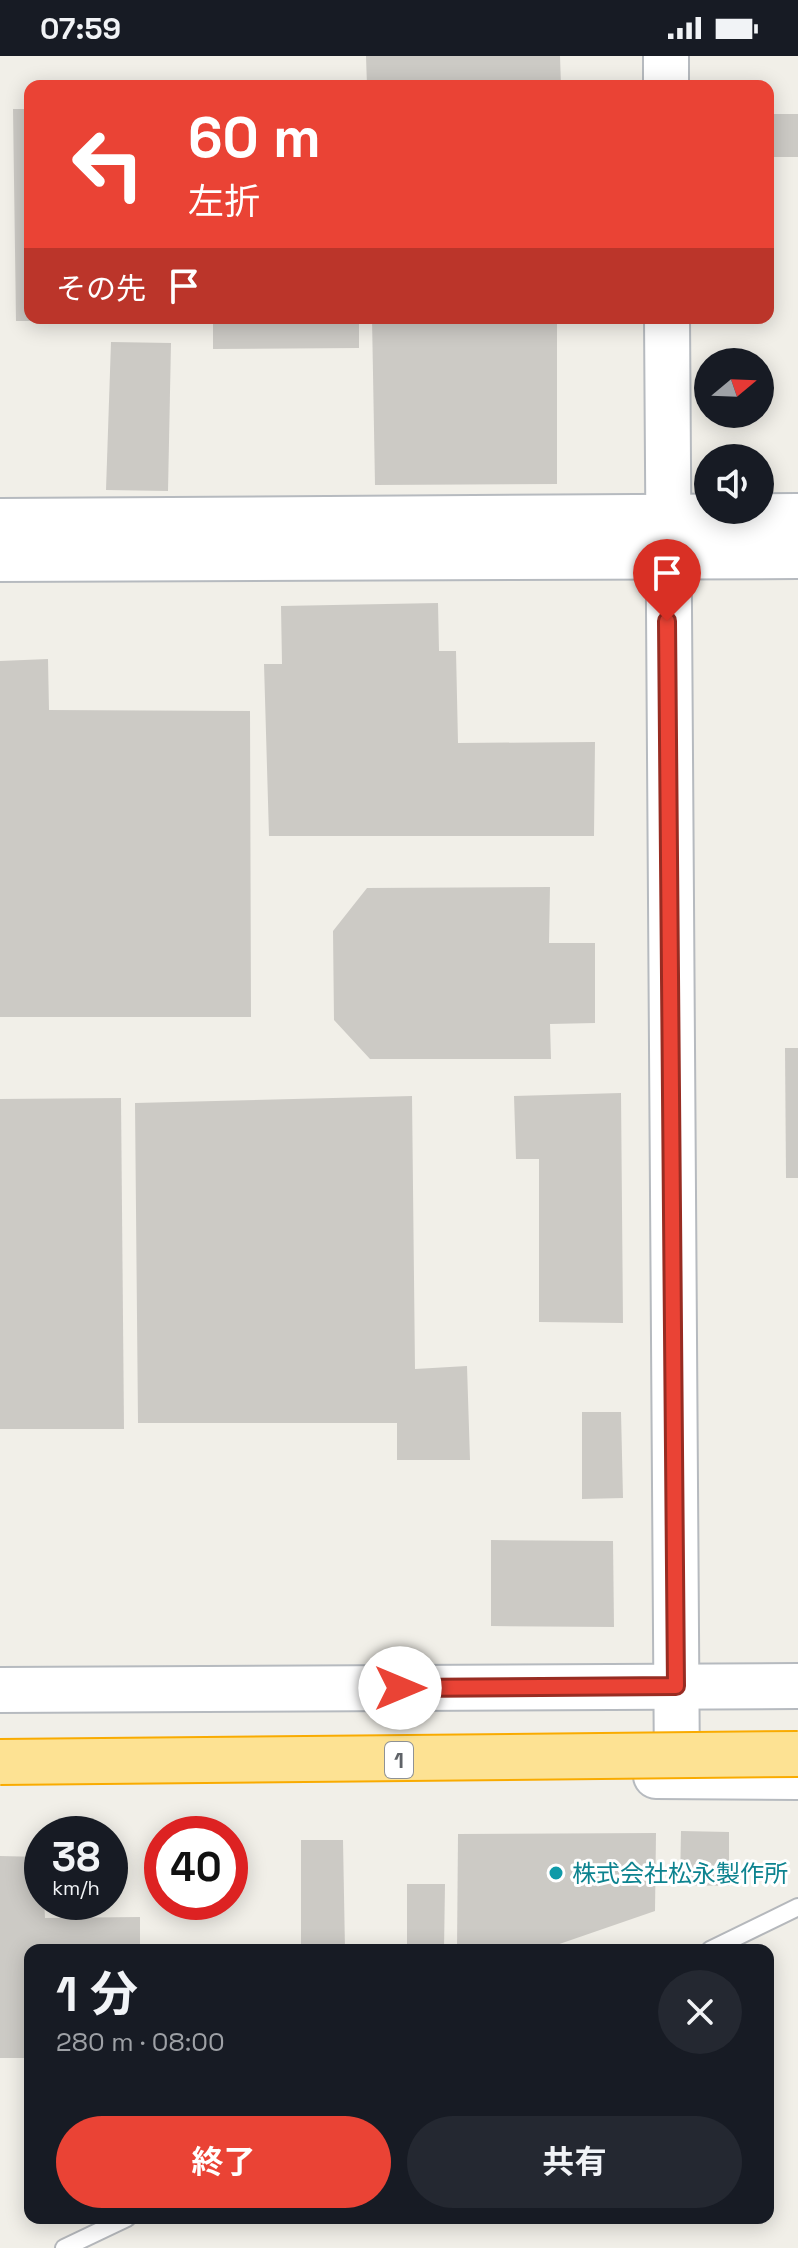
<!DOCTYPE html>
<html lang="ja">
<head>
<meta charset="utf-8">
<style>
	:root { --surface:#171b24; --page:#242831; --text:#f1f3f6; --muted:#9ea1a6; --accent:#ea4335 }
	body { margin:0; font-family:"Space Grotesk","Noto Sans JP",sans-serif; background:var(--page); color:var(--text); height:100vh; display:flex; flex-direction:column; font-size:30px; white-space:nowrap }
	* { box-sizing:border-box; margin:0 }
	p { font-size:26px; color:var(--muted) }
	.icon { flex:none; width:44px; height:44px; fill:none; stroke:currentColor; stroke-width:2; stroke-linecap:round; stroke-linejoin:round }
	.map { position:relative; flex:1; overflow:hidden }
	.drawer { position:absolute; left:24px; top:1888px; width:750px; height:280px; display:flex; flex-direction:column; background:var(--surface); border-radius:16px; box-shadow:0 4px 20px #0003 }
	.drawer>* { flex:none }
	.guide { position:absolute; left:24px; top:24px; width:750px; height:244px; border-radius:16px; box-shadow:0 4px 20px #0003; background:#ea4335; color:#fff; overflow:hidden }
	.needle { width:52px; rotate:71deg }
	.buttons { position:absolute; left:694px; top:292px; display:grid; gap:16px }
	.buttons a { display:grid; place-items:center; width:80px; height:80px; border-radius:50%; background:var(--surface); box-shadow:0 4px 20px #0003; font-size:40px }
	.speed { position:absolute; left:24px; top:1760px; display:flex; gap:16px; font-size:40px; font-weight:700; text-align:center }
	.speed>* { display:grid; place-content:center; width:104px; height:104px; border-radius:50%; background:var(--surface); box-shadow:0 4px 20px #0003; line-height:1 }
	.speed small { font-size:20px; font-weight:400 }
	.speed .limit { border:12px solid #d22; background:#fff; color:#111 }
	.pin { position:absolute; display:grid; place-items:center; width:68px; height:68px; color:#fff; margin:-82px -34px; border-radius:50% 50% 50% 0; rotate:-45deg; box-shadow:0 0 8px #0007 }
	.pin .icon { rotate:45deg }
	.me { position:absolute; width:88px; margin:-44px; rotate:90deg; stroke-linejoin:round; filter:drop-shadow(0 0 6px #0008) }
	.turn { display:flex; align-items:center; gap:28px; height:168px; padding:0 32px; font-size:36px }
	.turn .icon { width:104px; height:104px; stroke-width:2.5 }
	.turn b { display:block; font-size:56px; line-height:68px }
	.then { display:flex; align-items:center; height:76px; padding:0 32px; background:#0003; gap:16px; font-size:30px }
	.round { display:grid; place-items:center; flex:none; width:84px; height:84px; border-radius:42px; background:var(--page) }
	.summary { display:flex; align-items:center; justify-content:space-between; height:136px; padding:0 32px }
	h1 { font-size:48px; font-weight:700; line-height:60px }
	.action { display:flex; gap:16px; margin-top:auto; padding:16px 32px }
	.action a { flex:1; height:92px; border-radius:48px; background:var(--accent); color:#fff; font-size:32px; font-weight:700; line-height:92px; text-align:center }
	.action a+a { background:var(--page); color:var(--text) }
	.status { display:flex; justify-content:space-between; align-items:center; height:56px; padding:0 40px; background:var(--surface); direction:ltr }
	.status svg { height:22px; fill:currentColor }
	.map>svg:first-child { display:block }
</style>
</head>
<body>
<div class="status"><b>07:59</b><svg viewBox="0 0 49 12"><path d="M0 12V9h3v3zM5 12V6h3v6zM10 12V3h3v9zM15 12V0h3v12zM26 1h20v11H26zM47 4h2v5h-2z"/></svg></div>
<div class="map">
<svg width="798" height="2192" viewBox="0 0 798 2192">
	<rect width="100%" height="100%" fill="#f1efe8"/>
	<g fill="#cccac5">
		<polygon points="366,0 560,0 561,30 367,30"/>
		<polygon points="13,53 30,53 30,262 164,262 164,265 16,265"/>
		<rect x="768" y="58" width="30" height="43"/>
		<polygon points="213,262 359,262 359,292 213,293"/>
		<polygon points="372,262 557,262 557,428 375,429"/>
		<polygon points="111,286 171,287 168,435 106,434"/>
		<polygon points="438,547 439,595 456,595 458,687 595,686 594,780 269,780 264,608 282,608 281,550"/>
		<polygon points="48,603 49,654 250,655 251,961 0,961 0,605"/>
		<polygon points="550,831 549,887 595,887 595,967 550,968 551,1003 370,1003 334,964 333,875 367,832"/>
		<polygon points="785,992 798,992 798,1122 786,1122"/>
		<polygon points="621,1037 623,1267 539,1266 539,1103 516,1103 514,1040"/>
		<polygon points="412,1040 415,1313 467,1310 470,1404 397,1404 397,1367 138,1367 135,1047"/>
		<polygon points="121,1042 124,1373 0,1373 0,1043"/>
		<polygon points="582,1356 621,1356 623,1442 582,1443"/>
		<polygon points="491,1484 613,1485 614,1571 491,1570"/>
		<polygon points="681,1775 729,1776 729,1830 680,1829"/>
		<polygon points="656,1777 655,1855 542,1894 457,1894 458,1778"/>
		<polygon points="301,1784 343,1784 345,1894 301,1894"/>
		<polygon points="0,1800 42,1801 45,1862 140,1861 140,1894 30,1894 30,2002 0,2002"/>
		<polygon points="407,1828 445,1828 444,1894 407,1894"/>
	</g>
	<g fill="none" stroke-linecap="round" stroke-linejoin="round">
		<defs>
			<g id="lane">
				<polyline points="710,1894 798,1851"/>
				<polyline points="64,2192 127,2162"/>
			</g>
			<g id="secondary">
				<polyline points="666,0 666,30"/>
				<polyline points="667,262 677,1720"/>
				<polyline points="0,465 798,460"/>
				<polyline points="0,503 798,500"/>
				<polyline points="0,1634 798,1630"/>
				<polyline points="656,1720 798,1721"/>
			</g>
		</defs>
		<use href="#lane" stroke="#b5b8bc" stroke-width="20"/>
		<use href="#secondary" stroke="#b6babf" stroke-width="48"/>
		<use href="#lane" stroke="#fff" stroke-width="16"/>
		<use href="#secondary" stroke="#fff" stroke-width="44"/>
		<defs>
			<polyline id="highway-bridge" points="0,1706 798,1698"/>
		</defs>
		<use href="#highway-bridge" stroke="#f9ab00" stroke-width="48" stroke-linecap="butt"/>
		<use href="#highway-bridge" stroke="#fde293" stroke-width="44"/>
	</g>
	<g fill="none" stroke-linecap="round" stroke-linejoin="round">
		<defs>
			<polyline id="route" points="400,1632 676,1630 667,565"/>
		</defs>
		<use href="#route" stroke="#982c22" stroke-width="20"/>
		<use href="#route" stroke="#ea4335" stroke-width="14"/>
	</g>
	<circle fill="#0f9aa8" stroke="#fff" stroke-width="3" cx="556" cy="1817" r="8"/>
	<g text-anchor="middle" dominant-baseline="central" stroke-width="6" stroke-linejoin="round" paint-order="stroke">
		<rect fill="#fff" stroke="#8f9295" stroke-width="2" x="385" y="1686" width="28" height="36" rx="6"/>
		<g font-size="22" font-weight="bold" fill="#5f6368">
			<text x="399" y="1704">1</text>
		</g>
		<g font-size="24" fill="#0d838f" stroke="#fff" text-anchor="start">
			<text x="572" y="1817">株式会社松永製作所</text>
		</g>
	</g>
</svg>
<div class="buttons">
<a><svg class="needle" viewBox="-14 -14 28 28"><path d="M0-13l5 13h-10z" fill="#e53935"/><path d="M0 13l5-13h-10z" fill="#9ea1a6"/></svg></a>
<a><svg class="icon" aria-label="sound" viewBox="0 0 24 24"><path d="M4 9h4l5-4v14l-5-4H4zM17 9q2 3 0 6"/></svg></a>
</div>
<div class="speed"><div>38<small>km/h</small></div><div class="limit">40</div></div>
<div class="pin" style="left:667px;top:565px;background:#d93025"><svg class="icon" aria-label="arrive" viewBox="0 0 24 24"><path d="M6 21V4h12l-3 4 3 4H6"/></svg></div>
<svg class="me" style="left:400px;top:1632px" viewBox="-20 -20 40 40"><circle r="19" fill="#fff"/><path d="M0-13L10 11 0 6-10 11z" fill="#ea4335"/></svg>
<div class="guide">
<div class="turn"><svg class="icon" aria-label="left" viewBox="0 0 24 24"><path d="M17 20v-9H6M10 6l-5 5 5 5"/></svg><div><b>60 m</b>左折</div></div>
<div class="then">その先<svg class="icon" aria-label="arrive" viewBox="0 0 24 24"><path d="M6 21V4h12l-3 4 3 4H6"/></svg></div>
</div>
<section class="drawer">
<div class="summary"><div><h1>1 分</h1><p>280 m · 08:00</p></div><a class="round"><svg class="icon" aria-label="close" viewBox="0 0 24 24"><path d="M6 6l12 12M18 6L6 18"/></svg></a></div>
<div class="action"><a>終了</a><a>共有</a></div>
</section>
</div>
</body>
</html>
